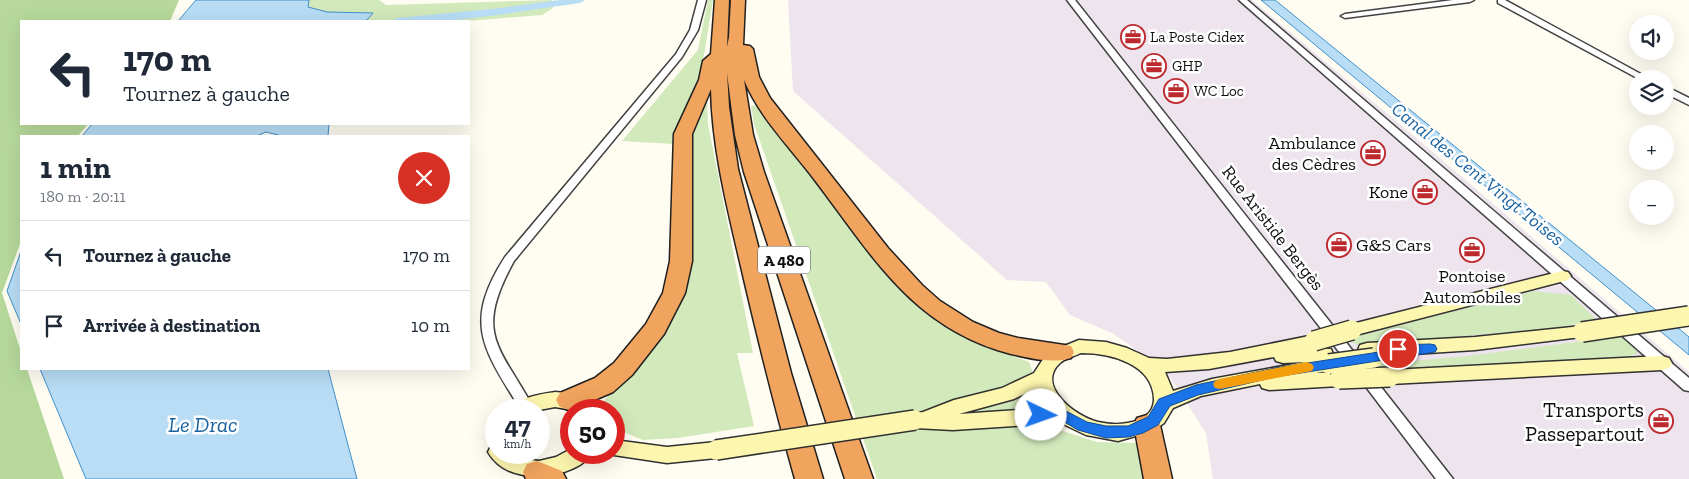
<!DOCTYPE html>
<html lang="fr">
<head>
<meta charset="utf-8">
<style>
	:root { --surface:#fff; --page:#f2f2f3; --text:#1f2937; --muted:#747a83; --line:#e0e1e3 }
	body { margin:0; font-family:"Zilla Slab",serif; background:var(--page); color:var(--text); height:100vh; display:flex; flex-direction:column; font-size:19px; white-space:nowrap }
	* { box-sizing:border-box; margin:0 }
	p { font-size:16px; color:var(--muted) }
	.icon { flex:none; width:28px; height:28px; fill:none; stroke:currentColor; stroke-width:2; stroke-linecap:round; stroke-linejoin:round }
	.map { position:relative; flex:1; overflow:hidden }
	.side { position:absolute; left:20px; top:135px; width:450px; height:235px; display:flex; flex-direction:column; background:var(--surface); border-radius:0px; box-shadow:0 5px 20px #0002 }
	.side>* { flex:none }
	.banner { position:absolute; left:20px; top:20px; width:450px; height:105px; border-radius:0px; box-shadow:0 5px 20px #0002; background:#fff; color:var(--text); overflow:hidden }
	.buttons { position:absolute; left:1629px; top:15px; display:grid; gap:10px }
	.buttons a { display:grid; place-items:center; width:45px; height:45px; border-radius:50%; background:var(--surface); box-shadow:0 5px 20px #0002; font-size:25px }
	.speed { position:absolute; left:485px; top:399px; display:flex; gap:10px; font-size:25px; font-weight:700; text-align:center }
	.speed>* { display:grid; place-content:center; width:65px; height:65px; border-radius:50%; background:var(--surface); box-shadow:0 5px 20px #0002; line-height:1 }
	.speed small { font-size:12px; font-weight:400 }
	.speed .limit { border:8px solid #d22; background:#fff; color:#111 }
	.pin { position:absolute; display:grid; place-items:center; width:42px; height:42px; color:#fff; margin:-21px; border:2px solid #fff; border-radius:50%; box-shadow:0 1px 5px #0007 }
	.me { position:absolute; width:55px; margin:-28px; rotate:93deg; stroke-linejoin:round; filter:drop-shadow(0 0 4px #0008) }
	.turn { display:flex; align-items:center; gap:18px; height:105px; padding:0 20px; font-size:22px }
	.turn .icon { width:65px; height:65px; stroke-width:2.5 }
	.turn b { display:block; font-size:35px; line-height:42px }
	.round { display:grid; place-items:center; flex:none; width:52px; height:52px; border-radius:26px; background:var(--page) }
	.summary { display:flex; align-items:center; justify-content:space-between; height:85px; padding:0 20px }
	h1 { font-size:30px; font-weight:700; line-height:38px }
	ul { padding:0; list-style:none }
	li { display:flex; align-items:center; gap:15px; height:70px; padding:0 20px; border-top:1px solid var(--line) }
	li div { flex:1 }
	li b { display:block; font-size:19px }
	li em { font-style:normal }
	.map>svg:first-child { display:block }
</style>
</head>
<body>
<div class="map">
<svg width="1689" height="479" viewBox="0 0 1689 479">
	<rect width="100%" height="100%" fill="#fffcf2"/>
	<polygon fill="#ede4ed" points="788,0 1252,0 1434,153 1689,372 1689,479 1213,479 1206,433 1166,371 1114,334 1070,315 1046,282 1007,280 793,91"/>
	<g fill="#d2e9bc">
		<polygon points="309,0 379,0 386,5 552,0 553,8 542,15 468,21 366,21 372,13 327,12 308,7"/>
		<polygon points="708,0 713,0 702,67 674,144 622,141 698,50"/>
		<polygon points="707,99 708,124 753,353 737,353 754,426 678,438 643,440 614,428 614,410 605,410 603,402 644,353 680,298 689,126 700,104"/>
		<polygon points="761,104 918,306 941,325 964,337 1029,362 1053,428 1097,442 1139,443 1144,479 877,479 754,124 751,106"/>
		<polygon points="1533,291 1571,295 1596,319 1560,328 1357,345 1346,339"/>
		<polygon points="1622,336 1629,340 1638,353 1610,363 1383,372 1370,368 1377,364 1467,356"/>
	</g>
	<polygon fill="#b6d99b" points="0,0 179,0 170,21 21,21 21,124 88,124 78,136 21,136 21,241 2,293 21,352 21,369 27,369 64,479 0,479"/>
	<g fill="#b8ddf5" stroke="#4090ca">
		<polygon points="196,0 309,0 308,7 327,12 373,13 366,21 178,21"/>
		<polygon points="1261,0 1275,0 1689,337 1689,355"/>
		<polygon points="92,124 329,124 328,136 282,136 266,132 257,136 82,136"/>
		<polygon points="21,251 21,324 7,291"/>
		<polygon points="40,369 328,369 357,479 86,479"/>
	</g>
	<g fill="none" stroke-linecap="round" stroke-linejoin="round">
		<path fill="#b8ddf5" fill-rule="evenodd" d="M559,0H585L580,3C520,11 452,25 392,21L397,18L501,8Z"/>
		<defs>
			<g id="street">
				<path d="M698,0H706L698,30L682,57L514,261C474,334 498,344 533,407L531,410H521C484,350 462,324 505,257L676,54L690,30Z"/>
				<polygon points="1067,0 1075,0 1360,360 1362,363 1360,366 1350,366"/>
				<polygon points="1239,0 1247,0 1689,378 1689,391 1684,390"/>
				<polygon points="1453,0 1474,0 1470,2 1345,18 1341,16 1345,14"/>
				<polygon points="1498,0 1505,0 1650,79 1639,79 1498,3"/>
				<polygon points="1665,86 1689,98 1689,105 1665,93"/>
				<polygon points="1365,371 1370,373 1453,479 1436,479 1360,379 1358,376 1360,373"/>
			</g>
			<g id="secondary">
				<polygon points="1562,271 1568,272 1571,276 1568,280 1352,336 1346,334 1343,330 1346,326 1352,324"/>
				<polygon points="1582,326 1589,328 1591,332 1589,336 1475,350 1367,357 1360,355 1358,350 1360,345 1367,343 1475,337"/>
				<path d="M1314,335L1321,336L1323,341L1321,346L1312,348L1331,349L1333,354L1331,358L1336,359L1339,364L1336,369L1316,373L1339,372L1346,374L1349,379L1346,384L1339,386L1269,390L1262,388L1260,384L1201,396L1173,408L1164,423L1153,431L1118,441L1086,435L1061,423L953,430L915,428L908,425L905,420L908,415L923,412L954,400L1002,388L1034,373L1047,353L1079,340L1106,342L1127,348L1149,358L1167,359L1230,352ZM1081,353C1111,353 1153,364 1154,399C1154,409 1148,416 1139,420C1126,425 1111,425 1098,422C1076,417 1035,386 1060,363C1065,358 1075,356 1081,353ZM1274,357L1276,361L1283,363L1305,362L1212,379L1173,391L1165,372L1209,369ZM1035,389L1045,408L959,414L1014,399Z"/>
				<polygon points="1662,356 1669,358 1672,363 1669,368 1662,370 1390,384 1383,382 1380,377 1383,372 1390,370"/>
				<path d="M555,392C570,393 590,396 598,410H573L555,407L539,410H511C518,397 541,394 555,392Z"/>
				<polygon points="614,440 667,447 716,442 723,444 727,450 723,456 716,458 667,463 607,454 606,452 614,452"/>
				<path d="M496,445V452H512L521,459L539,461L556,457L571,449V452H592C587,463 575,468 564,472C537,479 504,479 488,452L491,446Z"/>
			</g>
			<g id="highway">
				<path d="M715,0H729L727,47L729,37L731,0H745L743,45L750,46L753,49L759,77L770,98L888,248L922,285L940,301L973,322L999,333L1018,338L1071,346L1074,352L1071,358C1052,364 1029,358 1011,354C912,328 872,255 814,179C790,147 760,118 744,80L753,135L764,172L873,479H845L744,172L735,135L727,73L729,107L738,169L791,373L823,479H795C774,405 756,332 739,258C726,202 712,146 711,89L692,134V261L685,293L664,334L632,375L613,392L578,407L569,410L560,407L556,400L560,393L595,378L614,363L646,324L663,293L670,261L674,134L699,80L703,61L711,54Z"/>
				<polygon points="1147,415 1157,418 1160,425 1172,479 1144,479 1134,425 1137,418"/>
				<polygon points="537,461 562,471 566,479 526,479 523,472 527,464"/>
			</g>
		</defs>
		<use href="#street" stroke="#424242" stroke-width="3"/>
		<use href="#secondary" stroke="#313131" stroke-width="3"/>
		<use href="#highway" stroke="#202020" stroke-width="3"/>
		<use href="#street" fill="#fff" fill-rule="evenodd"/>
		<use href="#secondary" fill="#fdf6af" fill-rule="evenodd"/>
		<use href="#highway" fill="#f1a45e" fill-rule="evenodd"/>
		<defs>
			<g id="secondary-bridge">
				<polyline points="1582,332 1689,316"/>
				<polyline points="1314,341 1352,330"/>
				<polyline points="1329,364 1374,358"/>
				<polyline points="1339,379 1390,377"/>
				<polyline points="716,450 915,420"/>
			</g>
		</defs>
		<use href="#secondary-bridge" stroke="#313131" stroke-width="22" stroke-linecap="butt"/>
		<use href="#secondary-bridge" stroke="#fdf6af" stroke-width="19"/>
	</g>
	<polygon fill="#1a73e8" stroke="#114b97" points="1430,344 1435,345 1437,349 1435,352 1275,377 1198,395 1170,406 1158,425 1143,433 1128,437 1106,438 1078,430 1061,420 1036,419 1034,415 1036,411 1064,410 1087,422 1106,426 1128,426 1148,417 1159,399 1196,385 1275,368 1392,350 1394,346 1398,345"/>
	<polygon fill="#f59e0b" points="1307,362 1312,364 1314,367 1312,371 1220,389 1215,388 1213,384 1215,381 1220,379"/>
	<defs>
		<symbol id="office-ring" viewBox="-11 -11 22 22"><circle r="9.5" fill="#fff" stroke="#bd2a2d" stroke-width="1.5"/><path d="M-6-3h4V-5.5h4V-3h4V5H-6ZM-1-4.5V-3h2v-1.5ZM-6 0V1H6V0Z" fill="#bd2a2d"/></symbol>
	</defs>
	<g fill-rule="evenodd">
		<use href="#office-ring" x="1119" y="23" width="28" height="28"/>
		<use href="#office-ring" x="1140" y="52" width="28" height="28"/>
		<use href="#office-ring" x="1162" y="77" width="28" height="28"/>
		<use href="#office-ring" x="1359" y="139" width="28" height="28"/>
		<use href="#office-ring" x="1411" y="178" width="28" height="28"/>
		<use href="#office-ring" x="1325" y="231" width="28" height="28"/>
		<use href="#office-ring" x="1458" y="236" width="28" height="28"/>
		<use href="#office-ring" x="1647" y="407" width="28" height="28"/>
	</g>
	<g text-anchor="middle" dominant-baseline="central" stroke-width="5" stroke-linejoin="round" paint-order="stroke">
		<g font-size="15" fill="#0f0f0f" stroke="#fff" text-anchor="start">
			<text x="1150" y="37">La Poste Cidex</text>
			<text x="1172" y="66">GHP</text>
			<text x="1194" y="91">WC Loc</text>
		</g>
		<rect fill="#fff" stroke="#575757" stroke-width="1" x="758" y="246.5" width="52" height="27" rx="4"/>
		<g font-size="16" font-weight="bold" fill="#0f0f0f">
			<text x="784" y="260">A 480</text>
		</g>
		<g font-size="18" fill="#0f0f0f" stroke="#fff" text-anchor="end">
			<text x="1356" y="143">Ambulance<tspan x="1356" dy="21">des Cèdres</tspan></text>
			<text x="1408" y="192">Kone</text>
			<text x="1356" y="245" text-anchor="start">G&amp;S Cars</text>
			<text x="1472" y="276" text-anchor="middle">Pontoise<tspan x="1472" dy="21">Automobiles</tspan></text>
		</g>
		<g font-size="18" fill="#0f0f0f" stroke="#fff">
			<text transform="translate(1273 228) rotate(52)">Rue Aristide Bergès</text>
		</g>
		<g font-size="19" font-style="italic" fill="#1a629f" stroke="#fff">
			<text transform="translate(1478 174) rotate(39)">Canal des Cent Vingt Toises</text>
		</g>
		<g font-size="21" fill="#0f0f0f" stroke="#fff" text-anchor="end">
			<text x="1644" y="409">Transports<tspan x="1644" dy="24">Passepartout</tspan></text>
		</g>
		<g font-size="22" font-style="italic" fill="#1a629f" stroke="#fff">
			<text x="203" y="424">Le Drac</text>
		</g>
	</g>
</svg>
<div class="buttons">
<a><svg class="icon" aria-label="sound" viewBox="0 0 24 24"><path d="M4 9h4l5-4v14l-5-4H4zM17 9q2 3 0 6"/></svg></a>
<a><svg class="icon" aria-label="layers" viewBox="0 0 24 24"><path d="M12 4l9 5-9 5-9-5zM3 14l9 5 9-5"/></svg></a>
<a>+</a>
<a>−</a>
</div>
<div class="speed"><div>47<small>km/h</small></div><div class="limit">50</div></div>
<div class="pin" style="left:1398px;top:349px;background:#d93025"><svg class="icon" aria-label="arrive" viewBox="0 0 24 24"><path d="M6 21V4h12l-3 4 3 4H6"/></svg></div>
<svg class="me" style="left:1041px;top:415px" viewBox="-20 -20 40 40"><circle r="19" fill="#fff"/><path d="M0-13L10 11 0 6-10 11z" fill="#1a73e8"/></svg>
<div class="banner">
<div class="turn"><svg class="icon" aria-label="left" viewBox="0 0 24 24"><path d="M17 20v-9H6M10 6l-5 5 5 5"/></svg><div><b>170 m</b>Tournez à gauche</div></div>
</div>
<section class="side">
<div class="summary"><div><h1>1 min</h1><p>180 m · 20:11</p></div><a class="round" style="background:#d93025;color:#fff"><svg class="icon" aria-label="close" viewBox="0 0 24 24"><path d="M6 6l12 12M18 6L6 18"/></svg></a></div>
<ul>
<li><svg class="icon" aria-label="left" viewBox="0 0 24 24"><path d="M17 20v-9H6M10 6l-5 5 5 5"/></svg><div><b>Tournez à gauche</b></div><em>170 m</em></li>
<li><svg class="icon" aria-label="arrive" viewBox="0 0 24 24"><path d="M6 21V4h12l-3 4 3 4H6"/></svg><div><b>Arrivée à destination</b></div><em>10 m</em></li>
</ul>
</section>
</div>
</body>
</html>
